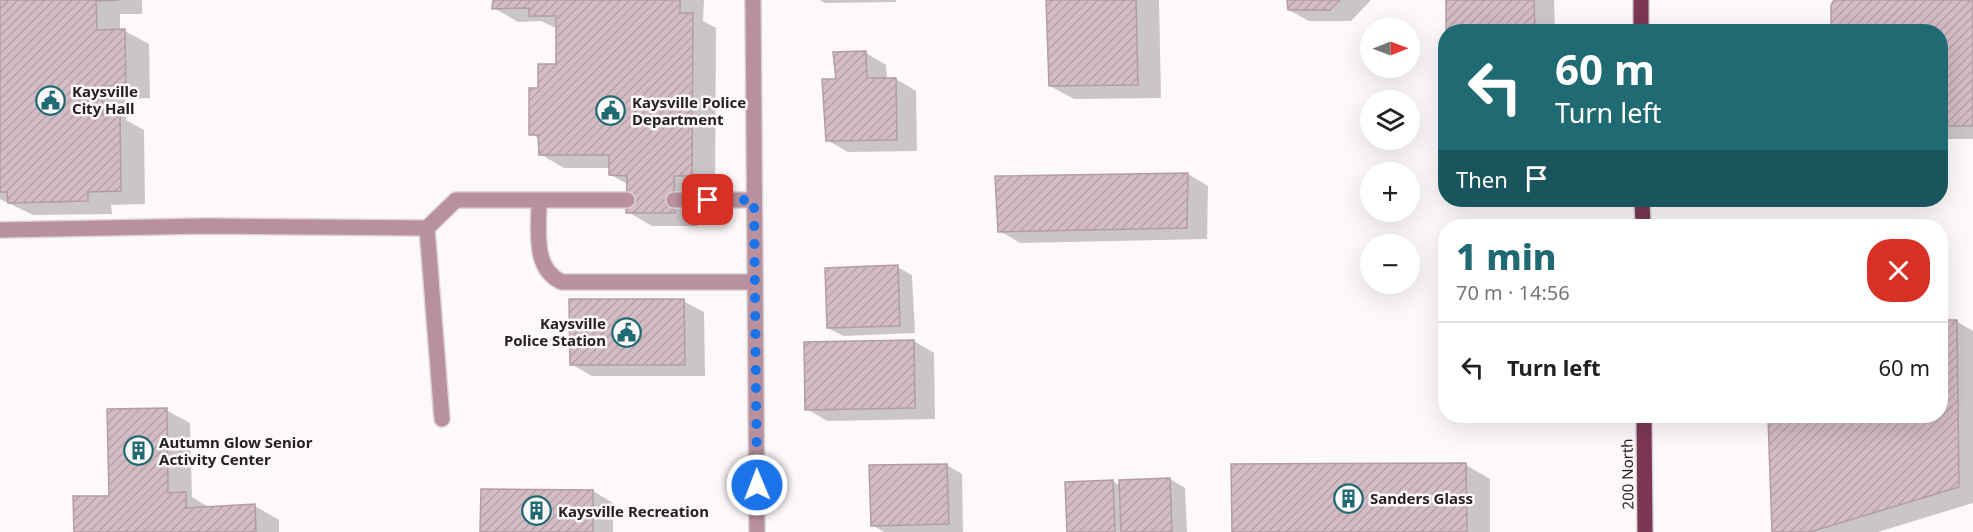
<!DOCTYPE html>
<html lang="en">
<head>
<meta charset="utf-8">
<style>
	:root { --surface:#fff; --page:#f2f2f2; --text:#222; --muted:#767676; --line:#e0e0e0; --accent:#206b73 }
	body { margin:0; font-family:"Noto Sans",sans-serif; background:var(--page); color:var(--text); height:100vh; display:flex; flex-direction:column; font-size:22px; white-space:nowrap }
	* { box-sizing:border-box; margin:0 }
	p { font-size:20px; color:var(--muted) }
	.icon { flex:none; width:33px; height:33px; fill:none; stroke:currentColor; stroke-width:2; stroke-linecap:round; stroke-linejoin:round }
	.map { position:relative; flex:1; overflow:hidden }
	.drawer { position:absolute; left:1438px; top:219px; width:510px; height:204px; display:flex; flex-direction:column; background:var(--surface); border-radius:24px; box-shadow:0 6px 24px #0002 }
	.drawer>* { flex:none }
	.banner { position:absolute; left:1438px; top:24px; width:510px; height:183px; border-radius:24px; box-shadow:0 6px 24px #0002; background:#206b73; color:#fff; overflow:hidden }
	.needle { width:39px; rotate:89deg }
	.fabs { position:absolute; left:1360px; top:18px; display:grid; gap:12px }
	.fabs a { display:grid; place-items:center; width:60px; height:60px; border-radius:50%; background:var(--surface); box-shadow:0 6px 24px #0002; font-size:30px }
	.pin { position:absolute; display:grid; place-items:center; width:51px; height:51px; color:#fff; margin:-26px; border-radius:12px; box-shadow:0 3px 9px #0006 }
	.me { position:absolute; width:66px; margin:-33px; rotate:359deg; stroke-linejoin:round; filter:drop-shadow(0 0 4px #0008) }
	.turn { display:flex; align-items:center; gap:21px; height:126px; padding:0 18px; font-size:27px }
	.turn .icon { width:78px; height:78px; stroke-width:2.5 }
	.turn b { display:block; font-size:42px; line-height:51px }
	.then { display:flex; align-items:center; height:57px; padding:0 18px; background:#0003; gap:12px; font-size:22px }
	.round { display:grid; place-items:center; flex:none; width:63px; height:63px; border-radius:24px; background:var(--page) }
	.summary { display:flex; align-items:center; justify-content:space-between; height:102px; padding:0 18px }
	h1 { font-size:36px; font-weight:800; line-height:45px; color:var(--accent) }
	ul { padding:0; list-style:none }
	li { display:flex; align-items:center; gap:18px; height:90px; padding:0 18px; border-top:2px solid var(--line) }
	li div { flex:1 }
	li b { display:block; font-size:22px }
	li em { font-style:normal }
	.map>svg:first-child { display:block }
</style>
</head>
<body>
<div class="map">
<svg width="1973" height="532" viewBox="0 0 1973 532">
	<defs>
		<pattern id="building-hatch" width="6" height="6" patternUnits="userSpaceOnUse" patternTransform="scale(1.5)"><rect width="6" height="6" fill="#d4bcc4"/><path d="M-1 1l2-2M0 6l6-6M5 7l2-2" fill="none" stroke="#b6a1a8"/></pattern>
	</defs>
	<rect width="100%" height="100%" fill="#fdf8fa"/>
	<g fill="#0003">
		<polygon points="0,0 142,0 142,14 120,14 120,31 125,31 149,44 150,98 125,99 126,120 144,130 145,204 111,205 112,214 33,215 0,199"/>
		<polygon points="494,0 704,0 703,21 716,28 715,189 697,189 698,226 652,226 628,212 629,185 611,175 611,168 564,168 540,154 540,139 531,134 540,89 557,65 558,29 541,21 518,22 494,8"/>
		<polygon points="820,0 896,0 896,2 825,3"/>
		<polygon points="1048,0 1159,0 1161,98 1074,99 1050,86"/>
		<polygon points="1289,0 1371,0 1351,21 1309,21 1289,10"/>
		<polygon points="1447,0 1554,0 1555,32 1448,32"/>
		<polygon points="1836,0 1973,0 1973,139 1941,139 1941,32"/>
		<polygon points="866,53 886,65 887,80 896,79 916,91 917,151 848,152 827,140 837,80"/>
		<polygon points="1188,174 1208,186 1207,239 1020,243 1000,231"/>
		<polygon points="897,267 912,275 915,333 843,336 828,328"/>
		<polygon points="683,301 704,312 705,376 592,376 571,364"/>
		<polygon points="1941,321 1956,321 1973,331 1973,503 1878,532 1774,532 1770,416 1941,416"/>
		<polygon points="914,341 934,353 935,419 827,421 807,409"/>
		<polygon points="166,410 190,423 192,497 210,508 255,506 279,520 279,532 75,532 110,497"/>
		<polygon points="947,465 962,474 963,532 884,532 872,525"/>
		<polygon points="1466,465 1490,479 1490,532 1233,532 1232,466"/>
		<polygon points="1170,479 1185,488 1187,532 1069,532 1112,481 1121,486"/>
		<polygon points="482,491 593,491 613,503 613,532 482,532"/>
	</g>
	<g fill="url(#building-hatch)" stroke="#b39da4" stroke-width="1.5">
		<polygon points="0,0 119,0 96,1 97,30 125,29 126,86 102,86 103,115 120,115 121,191 88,192 88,201 8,203 7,192 0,192"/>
		<polygon points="493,0 680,0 680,13 693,13 692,176 674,176 675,213 626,213 627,176 609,175 609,155 539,155 538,135 529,135 529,88 538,88 538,64 556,64 556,16 529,16 529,8 492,9"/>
		<polygon points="1046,0 1136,0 1138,85 1049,86"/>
		<polygon points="1287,0 1340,0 1330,10 1288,10"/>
		<polygon points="1446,0 1534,0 1535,32 1446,32"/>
		<polygon points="1834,0 1973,0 1973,126 1941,126 1941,32 1831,32 1831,5"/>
		<polygon points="866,51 867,78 896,78 897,140 826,141 822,79 836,79 833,52"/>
		<polygon points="1188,173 1187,228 998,232 995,176"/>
		<polygon points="898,265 900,326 827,328 825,268"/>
		<polygon points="569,299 684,299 685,365 570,365"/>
		<polygon points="1941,320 1957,320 1959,487 1810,532 1772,532 1768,416 1941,416"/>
		<polygon points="914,340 915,408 805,410 804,342"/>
		<polygon points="167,408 168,493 186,492 186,508 255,504 256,532 74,532 73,496 109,496 107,409"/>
		<polygon points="1466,463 1467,532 1232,532 1231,464"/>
		<polygon points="947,464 949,524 871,526 869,465"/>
		<polygon points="1170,478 1172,532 1121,532 1119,480"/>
		<polygon points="1113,480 1115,532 1067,532 1065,482"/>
		<polygon points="481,489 593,490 593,532 480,532"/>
	</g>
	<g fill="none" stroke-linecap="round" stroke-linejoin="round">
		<defs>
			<g id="service">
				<polyline points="674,200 754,200"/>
				<path d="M539,201C539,229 532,269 562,282H755"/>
				<polyline points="427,228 442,419"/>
				<polyline points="0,230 206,226 427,228 456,200 627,200"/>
			</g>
			<polyline id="minor" points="753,0 757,532"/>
			<g id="primary">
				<polyline points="1641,0 1641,32"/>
				<polyline points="1642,200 1643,226"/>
				<polyline points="1644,416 1645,532"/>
			</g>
		</defs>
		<use href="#service" stroke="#dbd5d8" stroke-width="18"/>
		<use href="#minor" stroke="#dbd5d8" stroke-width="18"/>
		<use href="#primary" stroke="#dbd5d8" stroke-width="18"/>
		<use href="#service" stroke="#b9909e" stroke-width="15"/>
		<use href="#minor" stroke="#b9909e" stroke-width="15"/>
		<use href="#primary" stroke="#7c3754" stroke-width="15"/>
	</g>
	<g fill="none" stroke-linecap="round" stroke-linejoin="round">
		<polyline stroke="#1a73e8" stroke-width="10" stroke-dasharray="0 18" points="708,200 754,200 757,485"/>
	</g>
	<defs>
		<symbol id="civic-ring" viewBox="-11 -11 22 22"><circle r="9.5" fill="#fdf8fa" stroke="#206b73" stroke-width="1.5"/><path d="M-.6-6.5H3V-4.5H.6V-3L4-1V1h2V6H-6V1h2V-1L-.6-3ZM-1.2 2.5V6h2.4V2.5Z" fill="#206b73"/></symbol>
		<symbol id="building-ring" viewBox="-11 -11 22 22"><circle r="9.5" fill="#fdf8fa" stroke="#206b73" stroke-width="1.5"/><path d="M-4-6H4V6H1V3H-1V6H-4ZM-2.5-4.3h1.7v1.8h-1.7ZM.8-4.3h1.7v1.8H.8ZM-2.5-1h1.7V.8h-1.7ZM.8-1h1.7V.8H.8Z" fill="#206b73"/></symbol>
	</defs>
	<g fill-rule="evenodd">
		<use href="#civic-ring" x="34" y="84" width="33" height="33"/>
		<use href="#civic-ring" x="594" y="94" width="33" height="33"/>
		<use href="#civic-ring" x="610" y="316" width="33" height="33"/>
		<use href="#building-ring" x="122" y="434" width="33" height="33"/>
		<use href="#building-ring" x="1332" y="482" width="33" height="33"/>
		<use href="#building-ring" x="520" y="494" width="33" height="33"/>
	</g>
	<g text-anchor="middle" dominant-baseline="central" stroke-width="5" stroke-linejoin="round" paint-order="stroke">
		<g font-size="15" font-weight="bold" fill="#292023" stroke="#fdf8fa" text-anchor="start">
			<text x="72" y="91">Kaysville<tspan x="72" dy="17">City Hall</tspan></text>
			<text x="632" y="102">Kaysville Police<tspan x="632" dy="17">Department</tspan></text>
			<text x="606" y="323" text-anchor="end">Kaysville<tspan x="606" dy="17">Police Station</tspan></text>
			<text x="159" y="442">Autumn Glow Senior<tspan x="159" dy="17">Activity Center</tspan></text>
			<text x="1370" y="498">Sanders Glass</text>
			<text x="558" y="511">Kaysville Recreation</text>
		</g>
		<g font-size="15" fill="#292023" stroke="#fdf8fa">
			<text transform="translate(1627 474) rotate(-91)">200 North</text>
		</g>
	</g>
</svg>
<div class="fabs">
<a><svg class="needle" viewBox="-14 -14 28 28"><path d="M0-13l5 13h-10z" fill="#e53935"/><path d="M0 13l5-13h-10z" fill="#767676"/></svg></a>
<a><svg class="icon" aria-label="layers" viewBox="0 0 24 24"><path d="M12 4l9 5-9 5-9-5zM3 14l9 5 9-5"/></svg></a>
<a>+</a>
<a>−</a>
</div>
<div class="pin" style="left:708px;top:200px;background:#d93025"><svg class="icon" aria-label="arrive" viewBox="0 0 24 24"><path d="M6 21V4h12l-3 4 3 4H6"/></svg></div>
<svg class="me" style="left:757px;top:485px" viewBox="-20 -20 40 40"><circle r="17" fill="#1a73e8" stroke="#fff" stroke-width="3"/><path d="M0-11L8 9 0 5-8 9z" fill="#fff"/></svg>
<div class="banner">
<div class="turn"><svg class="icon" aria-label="left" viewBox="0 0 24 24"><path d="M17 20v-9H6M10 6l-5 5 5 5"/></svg><div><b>60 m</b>Turn left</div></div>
<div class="then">Then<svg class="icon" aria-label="arrive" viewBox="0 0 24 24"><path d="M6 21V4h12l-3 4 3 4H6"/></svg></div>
</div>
<section class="drawer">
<div class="summary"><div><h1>1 min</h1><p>70 m · 14:56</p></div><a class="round" style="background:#d93025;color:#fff"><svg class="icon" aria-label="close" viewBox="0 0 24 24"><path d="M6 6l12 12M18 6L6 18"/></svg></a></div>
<ul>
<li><svg class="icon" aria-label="left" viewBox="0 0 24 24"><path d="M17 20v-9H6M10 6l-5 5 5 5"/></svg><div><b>Turn left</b></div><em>60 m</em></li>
</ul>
</section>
</div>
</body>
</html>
